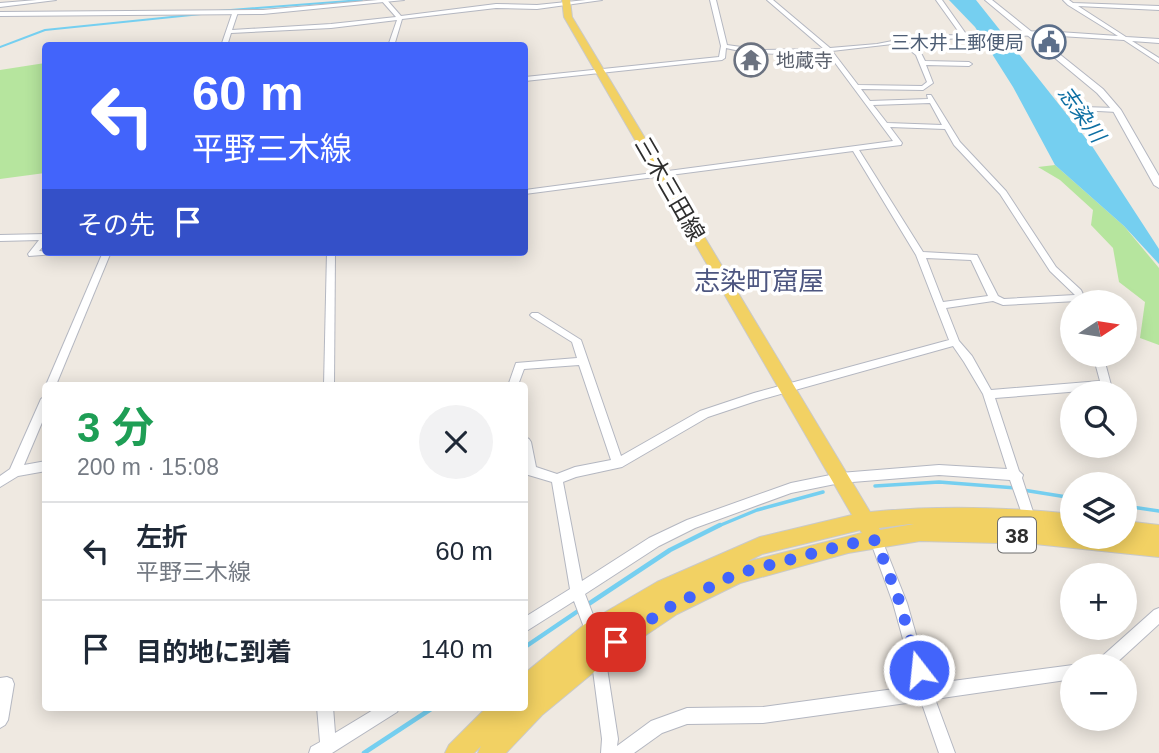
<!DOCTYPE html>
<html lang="ja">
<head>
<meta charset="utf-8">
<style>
	:root { --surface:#fff; --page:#f2f2f3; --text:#1f2937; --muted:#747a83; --line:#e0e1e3 }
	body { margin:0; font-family:Helvetica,"Noto Sans JP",sans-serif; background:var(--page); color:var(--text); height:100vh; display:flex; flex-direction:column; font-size:26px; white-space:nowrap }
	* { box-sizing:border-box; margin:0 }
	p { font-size:23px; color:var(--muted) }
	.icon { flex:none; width:38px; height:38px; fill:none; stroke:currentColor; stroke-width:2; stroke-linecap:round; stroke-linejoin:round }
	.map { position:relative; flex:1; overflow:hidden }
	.sheet { position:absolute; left:42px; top:382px; width:486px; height:329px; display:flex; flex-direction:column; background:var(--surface); border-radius:7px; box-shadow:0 4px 18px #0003 }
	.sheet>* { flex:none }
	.top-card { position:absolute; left:42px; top:42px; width:486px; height:214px; border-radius:7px; box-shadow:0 4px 18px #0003; background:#4264fb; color:#fff; overflow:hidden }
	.needle { width:46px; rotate:78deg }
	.buttons { position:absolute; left:1060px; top:290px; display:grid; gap:14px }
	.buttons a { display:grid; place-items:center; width:77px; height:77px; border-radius:50%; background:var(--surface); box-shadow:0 4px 18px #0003; font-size:35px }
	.pin { position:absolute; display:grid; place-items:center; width:60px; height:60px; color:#fff; margin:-30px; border-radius:14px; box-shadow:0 4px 10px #0006 }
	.me { position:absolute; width:77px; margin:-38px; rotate:344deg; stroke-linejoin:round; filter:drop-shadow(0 0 5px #0008) }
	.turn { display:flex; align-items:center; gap:24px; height:147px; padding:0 35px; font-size:32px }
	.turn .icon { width:91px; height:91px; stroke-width:2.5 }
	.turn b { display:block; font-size:49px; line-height:60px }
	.then { display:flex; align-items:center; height:66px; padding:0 35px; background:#0003; gap:14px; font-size:26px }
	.round { display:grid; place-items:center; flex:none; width:74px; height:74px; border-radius:37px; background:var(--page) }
	.summary { display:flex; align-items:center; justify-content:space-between; height:119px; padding:0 35px }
	h1 { font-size:42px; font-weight:700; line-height:52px; color:#1e9e55 }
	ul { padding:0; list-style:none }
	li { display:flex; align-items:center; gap:21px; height:98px; padding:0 35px; border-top:2px solid var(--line) }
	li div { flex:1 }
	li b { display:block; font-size:26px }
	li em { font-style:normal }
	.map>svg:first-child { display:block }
</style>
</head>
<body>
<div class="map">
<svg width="1159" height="753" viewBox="0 0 1159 753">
	<rect width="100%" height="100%" fill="#efe9e1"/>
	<g fill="#b6e59e">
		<polygon points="45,63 45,173 0,179 0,70"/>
		<polygon points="1055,165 1124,226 1159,268 1159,345 1140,338 1145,302 1119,282 1113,248 1091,225 1093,210 1060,180 1038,167"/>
	</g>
	<polygon fill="#75cff0" points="949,0 976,0 1092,146 1159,249 1159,264 1124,226 1055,165 1013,87 975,27"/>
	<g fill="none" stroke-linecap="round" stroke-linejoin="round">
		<g stroke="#75cff0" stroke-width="2">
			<polyline points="218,11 362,0"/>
			<polyline points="0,47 45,30 211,13"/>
		</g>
		<g stroke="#75cff0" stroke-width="3.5">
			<polyline points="875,486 939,482 1016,488"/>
			<polyline points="1023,490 1073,498"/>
			<polyline points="1125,506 1159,511"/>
			<polyline points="716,527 757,510 823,492"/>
		</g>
		<g stroke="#75cff0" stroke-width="4.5">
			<polyline points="587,605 670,550 720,525"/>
			<polyline points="525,647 581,609"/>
			<polyline points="364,753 434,707"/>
		</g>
		<defs>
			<g id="street">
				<polygon points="37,0 56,0 0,7 0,3"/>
				<polygon points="381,0 387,0 401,16 496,4 537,5 586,0 602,0 537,9 496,8 402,19 394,46 388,46 397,20 331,28 231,33 227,46 221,46 233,11 238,12 232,30 331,24 396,17"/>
				<path d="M710,0H716L727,45L763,50L824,49L767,0H773L830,48L877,44L918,36L961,35L936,0H942L966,34L1044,31L1118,36L1068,5L1063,0H1069L1073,3L1159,6V10L1078,6L1126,37L1159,39V43L1132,41L1159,58V63L1124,40L1044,35L918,40L907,42L921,53L925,61L969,62L972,64L969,66L926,65L933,83L923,90L861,89L870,101L928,99L927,95H931L960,142L1006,191L1056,267L1081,290L1087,303H1077V301L1003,305L993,301L946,308L959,341L972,356L991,390L1100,381L1093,355H1103L1111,385L1110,388L1106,389L995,398L1019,471L1023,475L1022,478L1037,524L1035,528L1031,530L1027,528L1010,480L939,475L840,483L791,493L695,528L659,546L585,594L600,633L598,638L593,640L588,638L574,601L525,632V617L570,589L552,482L525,474V437L529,439L531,442L536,467L557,474L575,467L611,460L579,365L524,369L518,385H510L509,383L516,363L577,358L572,342L532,317L530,315L532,313H538L581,340L621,456L700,411L754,393L949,340L916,255L853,151L525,194V190L893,141L827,52C794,54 759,56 726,48L725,58L722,60L525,81V77L719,57L721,46ZM901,43L916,55L927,82L922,86L858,85L832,51ZM930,103L942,125L887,123L873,105ZM890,127L945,129L954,145L1000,194L1050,271L1075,295L1004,299L998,296L977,255L923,252L859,150L901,145L902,143ZM926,258L971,260L988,296L943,302ZM953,346L964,362L983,394L1007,469L939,465L840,473L791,483L687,520L649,538L582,581L563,482L576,477L622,467L708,417L756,401Z"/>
				<polygon points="1081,107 1117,108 1120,110 1117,112 1079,110 1078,109"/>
				<polygon points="46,234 46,243 39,251 56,252 55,254 29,256 28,254 39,240 0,241 0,235"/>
				<polygon points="103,252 111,252 56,385 46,385"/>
				<polygon points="327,252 335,252 334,385 324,385"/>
				<polygon points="46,395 46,413 24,465 46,461 46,471 18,476 0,487 0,476 10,469 41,399"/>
				<polygon points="876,534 881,536 882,540 907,603 930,684 1073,665 1078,667 1073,667 1073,679 935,699 955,753 939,753 921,701 763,723 687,724 662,733 634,753 601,753 602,739 591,655 593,650 598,648 603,650 605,655 618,739 617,746 651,721 687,708 763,707 916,686 893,603 870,540 871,536"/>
				<polygon points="1159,608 1159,624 1112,667 1088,667 1090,662 1099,659 1154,610"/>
				<polygon points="7,677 12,679 14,684 8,720 5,725 0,728 0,678"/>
				<polygon points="317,707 333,707 335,733 378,707 400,707 397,712 332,753 309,753 311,747 320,742"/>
			</g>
			<g id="secondary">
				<polygon points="378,0 404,0 263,14 0,16 0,12 263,10"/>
				<polygon points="985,0 992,0 1103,89 1121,110 1159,176 1159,188 1154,185 1113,111 1097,93"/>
			</g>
			<path id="primary" d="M562,0H570L572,17L870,512C937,505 1006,507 1073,514V537H1125V521L1159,525V557L1035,544L920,541L848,553L740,583L677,614L606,662L542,715L506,753H478L481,746L474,753H445L449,745L487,707H515L514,711L518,707H525V700L528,697L525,698V673L585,624L657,582L760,537L852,515L564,17ZM910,524H914L880,530L879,528ZM860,530L862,533L746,562L762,554Z"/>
		</defs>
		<use href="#street" stroke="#b4b7c1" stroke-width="2"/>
		<use href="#secondary" stroke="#b4b7c1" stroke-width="2"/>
		<use href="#primary" stroke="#c9c9c9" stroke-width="2"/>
		<use href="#street" fill="#fff" fill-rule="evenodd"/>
		<use href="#secondary" fill="#fff" fill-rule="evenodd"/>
		<use href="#primary" fill="#f2d163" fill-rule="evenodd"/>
	</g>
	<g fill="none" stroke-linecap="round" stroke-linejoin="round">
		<polyline stroke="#4264fb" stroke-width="12" stroke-dasharray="0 21.6" points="616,642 670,607 736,574 848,544 876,540 900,603 919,670"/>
	</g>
	<defs>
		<symbol id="civic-ring" viewBox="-11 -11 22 22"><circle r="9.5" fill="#fff" stroke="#5c6f8a" stroke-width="1.5"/><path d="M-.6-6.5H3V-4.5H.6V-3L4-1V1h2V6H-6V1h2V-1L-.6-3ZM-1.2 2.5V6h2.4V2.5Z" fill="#5c6f8a"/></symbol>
		<symbol id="temple-ring" viewBox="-11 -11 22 22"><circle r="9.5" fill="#fff" stroke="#6b7280" stroke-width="1.5"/><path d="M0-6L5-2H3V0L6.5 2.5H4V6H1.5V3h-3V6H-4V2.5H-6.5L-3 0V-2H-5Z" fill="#6b7280"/></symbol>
	</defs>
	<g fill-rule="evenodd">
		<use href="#civic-ring" x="1030" y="23" width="38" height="38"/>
		<use href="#temple-ring" x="732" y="41" width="38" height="38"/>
	</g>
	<g text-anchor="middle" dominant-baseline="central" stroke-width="7" stroke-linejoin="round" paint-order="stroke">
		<g font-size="19" fill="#4e5e75" stroke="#fff" text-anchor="end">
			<text x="1024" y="42">三木井上郵便局</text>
		</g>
		<g font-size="19" fill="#5b616d" stroke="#fff" text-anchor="start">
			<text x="776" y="60">地蔵寺</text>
		</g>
		<g font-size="21" font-style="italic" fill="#0d6fa3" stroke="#fff">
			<text transform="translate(1082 114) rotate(54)">志染川</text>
		</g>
		<rect fill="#fff" stroke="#6d6d6d" stroke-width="2" x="998" y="517.5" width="38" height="35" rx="5"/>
		<g font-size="21" font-weight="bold" fill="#2e2e2e">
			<text x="1017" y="535">38</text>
		</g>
		<g font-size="23" fill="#2e2e2e" stroke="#fff">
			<text transform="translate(670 189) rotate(60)">三木三田線</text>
		</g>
		<g font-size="26" fill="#4d5680" stroke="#fff">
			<text x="759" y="281">志染町窟屋</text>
		</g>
	</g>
</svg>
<div class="buttons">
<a><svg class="needle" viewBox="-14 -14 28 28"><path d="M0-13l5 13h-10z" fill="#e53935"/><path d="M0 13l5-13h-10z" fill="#747a83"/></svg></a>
<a><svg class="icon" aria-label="search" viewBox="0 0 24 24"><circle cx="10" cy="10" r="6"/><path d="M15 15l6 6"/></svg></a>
<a><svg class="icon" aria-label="layers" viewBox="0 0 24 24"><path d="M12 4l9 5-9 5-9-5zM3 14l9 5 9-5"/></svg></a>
<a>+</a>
<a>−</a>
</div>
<div class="pin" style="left:616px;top:642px;background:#d93025"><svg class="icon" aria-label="arrive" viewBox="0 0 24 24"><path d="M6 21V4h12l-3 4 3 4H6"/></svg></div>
<svg class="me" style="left:919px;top:670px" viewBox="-20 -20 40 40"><circle r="17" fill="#4264fb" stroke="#fff" stroke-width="3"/><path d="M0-11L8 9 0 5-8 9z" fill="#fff"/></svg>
<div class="top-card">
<div class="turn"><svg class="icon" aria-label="left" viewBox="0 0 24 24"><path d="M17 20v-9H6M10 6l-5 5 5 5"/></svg><div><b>60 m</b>平野三木線</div></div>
<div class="then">その先<svg class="icon" aria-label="arrive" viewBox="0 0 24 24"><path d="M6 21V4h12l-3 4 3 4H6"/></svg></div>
</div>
<section class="sheet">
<div class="summary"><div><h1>3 分</h1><p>200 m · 15:08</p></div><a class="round"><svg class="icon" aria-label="close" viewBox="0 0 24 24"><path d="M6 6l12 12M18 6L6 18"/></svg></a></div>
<ul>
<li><svg class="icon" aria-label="left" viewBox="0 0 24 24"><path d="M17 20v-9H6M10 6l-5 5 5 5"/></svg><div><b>左折</b><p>平野三木線</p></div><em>60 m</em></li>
<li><svg class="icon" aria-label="arrive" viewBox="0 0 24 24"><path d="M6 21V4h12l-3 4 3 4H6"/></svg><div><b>目的地に到着</b></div><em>140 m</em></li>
</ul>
</section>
</div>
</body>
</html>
